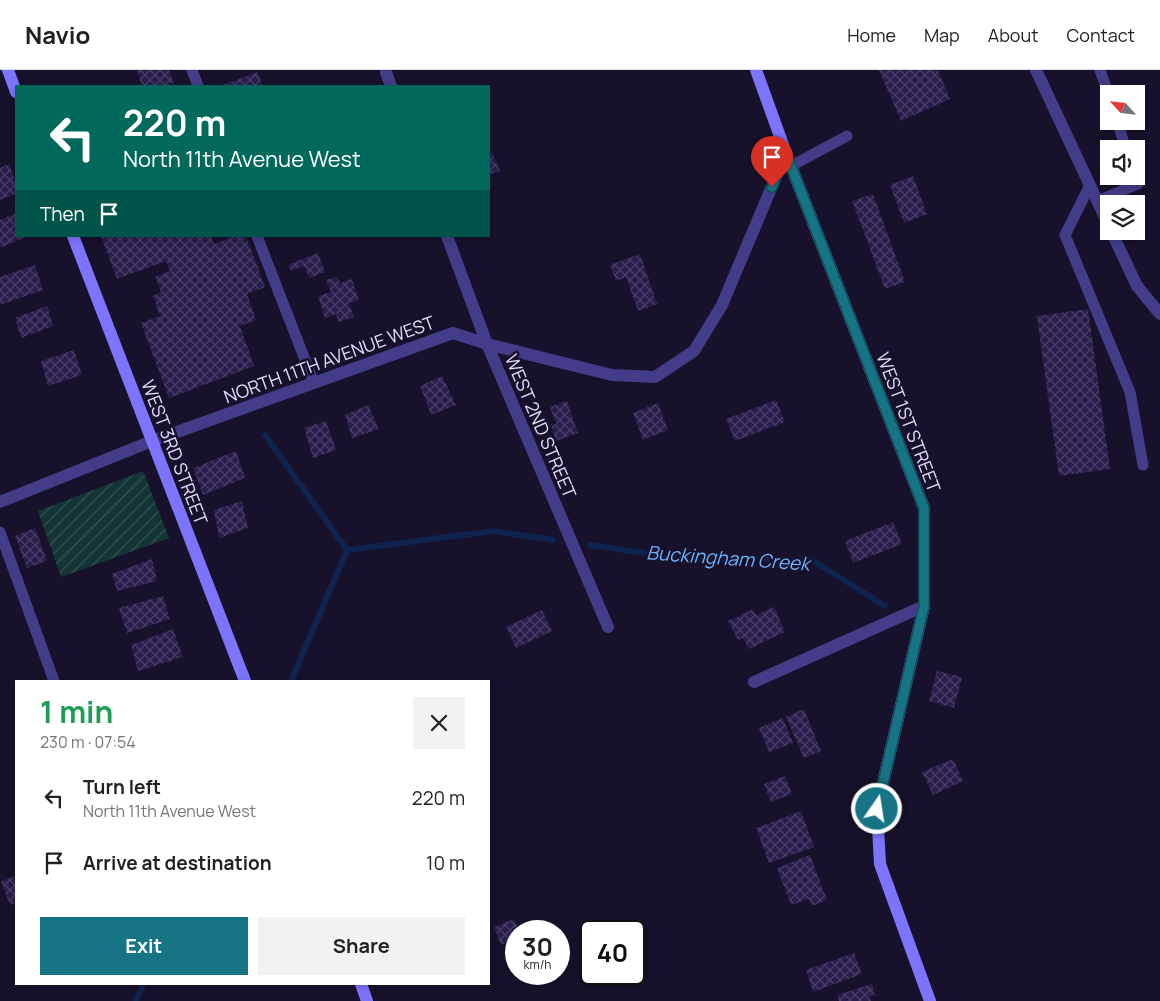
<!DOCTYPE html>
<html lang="en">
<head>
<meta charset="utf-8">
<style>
	:root { --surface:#fff; --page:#f2f2f2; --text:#202124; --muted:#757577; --line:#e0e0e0; --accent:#167485 }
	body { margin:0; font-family:Manrope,sans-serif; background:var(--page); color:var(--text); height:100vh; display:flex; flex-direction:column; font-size:19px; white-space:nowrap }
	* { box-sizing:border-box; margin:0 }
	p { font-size:16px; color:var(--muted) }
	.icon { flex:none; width:28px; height:28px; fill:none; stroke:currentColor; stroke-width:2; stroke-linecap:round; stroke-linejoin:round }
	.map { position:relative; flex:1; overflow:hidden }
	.drawer { position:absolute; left:15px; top:610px; width:475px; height:305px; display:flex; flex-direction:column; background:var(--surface); border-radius:0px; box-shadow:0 2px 8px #0003 }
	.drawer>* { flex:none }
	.guide { position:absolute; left:15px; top:15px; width:475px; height:152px; border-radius:0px; box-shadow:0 2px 8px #0003; background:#00695c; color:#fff; overflow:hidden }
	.needle { width:32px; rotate:297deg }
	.tools { position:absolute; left:1100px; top:15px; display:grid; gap:10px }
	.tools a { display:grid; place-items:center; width:45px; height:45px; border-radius:0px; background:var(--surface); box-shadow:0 2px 8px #0003; font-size:25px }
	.speed { position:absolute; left:505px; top:850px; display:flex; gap:10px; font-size:25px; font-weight:700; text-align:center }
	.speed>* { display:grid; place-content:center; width:65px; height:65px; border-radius:50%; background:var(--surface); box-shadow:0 2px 8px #0003; line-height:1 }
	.speed small { font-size:12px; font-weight:400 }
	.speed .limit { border:2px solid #111; border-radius:8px; background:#fff; color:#111 }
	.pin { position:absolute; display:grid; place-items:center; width:42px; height:42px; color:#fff; margin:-51px -21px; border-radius:50% 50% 50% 0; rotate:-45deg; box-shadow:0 0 5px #0007 }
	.pin .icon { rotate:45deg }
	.me { position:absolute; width:55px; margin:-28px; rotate:13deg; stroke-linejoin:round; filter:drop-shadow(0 0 4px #0008) }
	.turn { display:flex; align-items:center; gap:18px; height:105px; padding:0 25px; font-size:22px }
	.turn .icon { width:65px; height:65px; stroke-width:2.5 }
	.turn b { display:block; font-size:35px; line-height:42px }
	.then { display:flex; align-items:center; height:48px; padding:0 25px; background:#0003; gap:10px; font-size:19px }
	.round { display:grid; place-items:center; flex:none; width:52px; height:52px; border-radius:0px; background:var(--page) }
	.headline { display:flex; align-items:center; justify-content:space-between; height:85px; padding:0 25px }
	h1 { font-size:30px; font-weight:700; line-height:38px; color:#1e9e55 }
	.cta { display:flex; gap:10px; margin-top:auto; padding:10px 25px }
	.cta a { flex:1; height:58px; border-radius:0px; background:var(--accent); color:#fff; font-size:20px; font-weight:700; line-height:58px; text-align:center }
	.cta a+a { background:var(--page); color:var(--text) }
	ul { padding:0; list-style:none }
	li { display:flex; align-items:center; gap:15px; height:65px; padding:0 25px }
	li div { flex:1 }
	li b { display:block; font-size:19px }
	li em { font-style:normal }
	header { display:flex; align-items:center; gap:30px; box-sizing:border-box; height:70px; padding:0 25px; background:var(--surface); border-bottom:1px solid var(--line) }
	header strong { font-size:24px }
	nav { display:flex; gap:28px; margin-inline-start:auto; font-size:18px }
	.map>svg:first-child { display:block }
</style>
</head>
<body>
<header>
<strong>Navio</strong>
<nav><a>Home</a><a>Map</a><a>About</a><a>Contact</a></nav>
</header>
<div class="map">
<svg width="1160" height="931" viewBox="0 0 1160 931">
	<defs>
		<pattern id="garden-furrows" width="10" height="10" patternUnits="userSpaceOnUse" patternTransform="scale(1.25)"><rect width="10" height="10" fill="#143535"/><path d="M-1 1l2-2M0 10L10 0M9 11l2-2" fill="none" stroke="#365253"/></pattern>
		<pattern id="building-cross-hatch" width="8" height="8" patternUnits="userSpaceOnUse" patternTransform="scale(1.25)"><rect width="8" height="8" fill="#291e4c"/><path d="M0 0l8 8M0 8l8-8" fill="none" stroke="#483e67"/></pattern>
	</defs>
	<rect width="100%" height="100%" fill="#17112b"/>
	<polygon fill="url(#garden-furrows)" points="143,401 169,468 61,507 38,441"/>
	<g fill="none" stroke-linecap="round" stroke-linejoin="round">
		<g stroke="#0e234e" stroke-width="6">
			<polyline points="265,365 347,480"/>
			<polyline points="590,475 686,489 812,490 885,536"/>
			<polyline points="291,611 347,480 494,461 553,470"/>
			<polyline points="136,931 143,914"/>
		</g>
	</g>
	<g fill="url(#building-cross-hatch)">
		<polygon points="140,0 169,0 174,13 166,16 142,16 137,1"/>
		<polygon points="879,0 938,0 950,29 901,51"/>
		<polygon points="257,2 263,16 220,16"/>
		<polygon points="492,82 500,101 489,105 489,84"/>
		<polygon points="9,94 16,114 16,124 0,130 0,98"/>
		<polygon points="913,106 927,144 904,153 890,115"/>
		<polygon points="873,124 905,212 885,219 852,131"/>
		<polygon points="16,143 16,166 28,166 0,178 0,150"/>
		<polygon points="101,166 211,166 214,174 235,166 246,166 265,217 247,224 256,250 240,256 254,296 169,328 141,253 160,246 153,226 161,222 155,207 170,201 166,191 117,209"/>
		<polygon points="318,183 325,202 309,208 304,196 291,201 288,195"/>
		<polygon points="640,184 657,234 638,241 626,207 616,211 610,195"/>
		<polygon points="35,195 43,220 0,235 0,207"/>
		<polygon points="337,207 340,213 352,209 359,230 349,233 354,247 338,252 336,244 325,248 318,226 331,222 326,210"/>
		<polygon points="47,236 53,256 21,268 15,248"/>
		<polygon points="1088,239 1110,399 1059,406 1037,246"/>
		<polygon points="74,280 82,305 48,316 41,291"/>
		<polygon points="442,306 456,335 431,345 420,316"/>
		<polygon points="776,330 785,352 735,371 726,349"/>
		<polygon points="567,331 578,363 556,371 551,355 556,354 550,337"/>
		<polygon points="658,333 668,360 643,370 633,343"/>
		<polygon points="368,335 379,359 352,368 345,345"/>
		<polygon points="326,351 336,380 313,388 304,358"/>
		<polygon points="236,381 245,408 203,425 193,398"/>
		<polygon points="242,431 248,458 219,468 214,440"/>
		<polygon points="893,452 902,474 853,493 845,471"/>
		<polygon points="35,458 47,491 27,498 15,466"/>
		<polygon points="152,489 157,511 117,521 112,504"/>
		<polygon points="163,526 170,549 127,563 119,538"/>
		<polygon points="774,537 785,562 749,579 743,568 738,570 728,551 753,539 756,545"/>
		<polygon points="542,540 552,561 516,578 506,557"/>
		<polygon points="173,559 183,587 138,601 131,575"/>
		<polygon points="937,601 962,607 954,638 929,631"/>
		<polygon points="804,639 821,681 804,688 786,647"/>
		<polygon points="783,648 793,673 769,682 759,658"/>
		<polygon points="953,689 963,711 933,725 922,702"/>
		<polygon points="785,706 792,724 771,732 764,714"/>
		<polygon points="801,741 814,777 769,793 756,758"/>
		<polygon points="810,785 827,830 812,836 809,829 791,835 777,798"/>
		<polygon points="16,806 16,833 10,835 1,811"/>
		<polygon points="514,849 519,861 516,861 516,869 501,875 494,857"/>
		<polygon points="854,883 862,904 813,922 806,900"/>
		<polygon points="872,914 875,925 869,927 871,931 839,931 837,925"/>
	</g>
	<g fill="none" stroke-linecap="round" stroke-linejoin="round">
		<g stroke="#433d89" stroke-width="11">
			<polyline points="192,0 198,16"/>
			<polyline points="1100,0 1109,26"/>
			<polyline points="1117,51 1126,79"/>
			<polyline points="791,96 847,66"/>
			<polyline points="1090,115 1065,165 1130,322 1143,395"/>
			<polyline points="1097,131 1138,114 1135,106"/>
			<polyline points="257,166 314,313"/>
			<polyline points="0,462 54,611"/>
		</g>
		<g stroke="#433d89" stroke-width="12">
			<polyline points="1036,0 1109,156"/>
			<polyline points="386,2 391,16"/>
			<polyline points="1111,161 1137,216 1160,244"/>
			<polyline points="447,166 487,274 608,557"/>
			<polyline points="0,432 152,371 453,263 487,274 612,305 655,307 694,281 722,235 786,83"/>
			<polyline points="754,612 924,536"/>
		</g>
		<g stroke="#7d74fe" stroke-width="12">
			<polyline points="8,0 16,22"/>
			<polyline points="756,0 786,83 924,438 924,536 877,739 880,794 930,931"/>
			<polyline points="73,166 245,611"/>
			<polyline points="361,914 367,931"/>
		</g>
	</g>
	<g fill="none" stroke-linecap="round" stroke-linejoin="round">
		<defs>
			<polyline id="route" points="772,117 786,83 924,438 924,536 877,739"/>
		</defs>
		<use href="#route" stroke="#0e4b56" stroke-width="12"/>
		<use href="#route" stroke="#167485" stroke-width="9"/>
	</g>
	<g text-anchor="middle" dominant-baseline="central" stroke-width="5" stroke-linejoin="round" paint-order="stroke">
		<g font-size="18" fill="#e1dcff" stroke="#17112b">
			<text transform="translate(329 289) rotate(-20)">NORTH 11TH AVENUE WEST</text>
			<text transform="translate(909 352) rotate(69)">WEST 1ST STREET</text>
			<text transform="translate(541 356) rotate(67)">WEST 2ND STREET</text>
			<text transform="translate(175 382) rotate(69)">WEST 3RD STREET</text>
		</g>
		<g font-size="19" font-style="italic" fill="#6bb3fd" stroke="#17112b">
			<text transform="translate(728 488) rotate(4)">Buckingham Creek</text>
		</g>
	</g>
</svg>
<div class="tools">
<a><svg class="needle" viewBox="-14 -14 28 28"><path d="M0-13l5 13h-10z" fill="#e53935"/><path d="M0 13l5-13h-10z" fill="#757577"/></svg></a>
<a><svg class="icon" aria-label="sound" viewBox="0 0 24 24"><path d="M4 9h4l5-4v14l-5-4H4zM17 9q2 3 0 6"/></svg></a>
<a><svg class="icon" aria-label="layers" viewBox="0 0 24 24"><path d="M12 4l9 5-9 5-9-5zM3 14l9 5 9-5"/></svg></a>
</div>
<div class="speed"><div>30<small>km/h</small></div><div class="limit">40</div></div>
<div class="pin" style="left:772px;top:117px;background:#d93025"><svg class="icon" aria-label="arrive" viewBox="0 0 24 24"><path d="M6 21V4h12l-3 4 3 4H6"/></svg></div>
<svg class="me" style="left:877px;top:739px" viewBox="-20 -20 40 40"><circle r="17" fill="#167485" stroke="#fff" stroke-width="3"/><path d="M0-11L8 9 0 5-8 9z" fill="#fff"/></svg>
<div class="guide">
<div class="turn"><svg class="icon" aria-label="left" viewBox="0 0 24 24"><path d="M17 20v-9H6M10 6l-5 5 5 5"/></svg><div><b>220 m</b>North 11th Avenue West</div></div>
<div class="then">Then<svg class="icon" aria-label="arrive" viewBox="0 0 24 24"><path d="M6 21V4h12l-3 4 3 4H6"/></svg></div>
</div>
<section class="drawer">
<div class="headline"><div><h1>1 min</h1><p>230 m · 07:54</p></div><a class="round"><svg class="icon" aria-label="close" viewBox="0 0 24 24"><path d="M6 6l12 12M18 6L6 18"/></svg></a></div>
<ul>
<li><svg class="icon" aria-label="left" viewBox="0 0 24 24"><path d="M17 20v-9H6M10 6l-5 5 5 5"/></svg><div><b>Turn left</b><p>North 11th Avenue West</p></div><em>220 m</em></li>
<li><svg class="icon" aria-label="arrive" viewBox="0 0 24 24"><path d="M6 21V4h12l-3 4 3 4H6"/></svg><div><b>Arrive at destination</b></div><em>10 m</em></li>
</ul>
<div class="cta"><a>Exit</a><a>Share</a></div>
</section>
</div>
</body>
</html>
